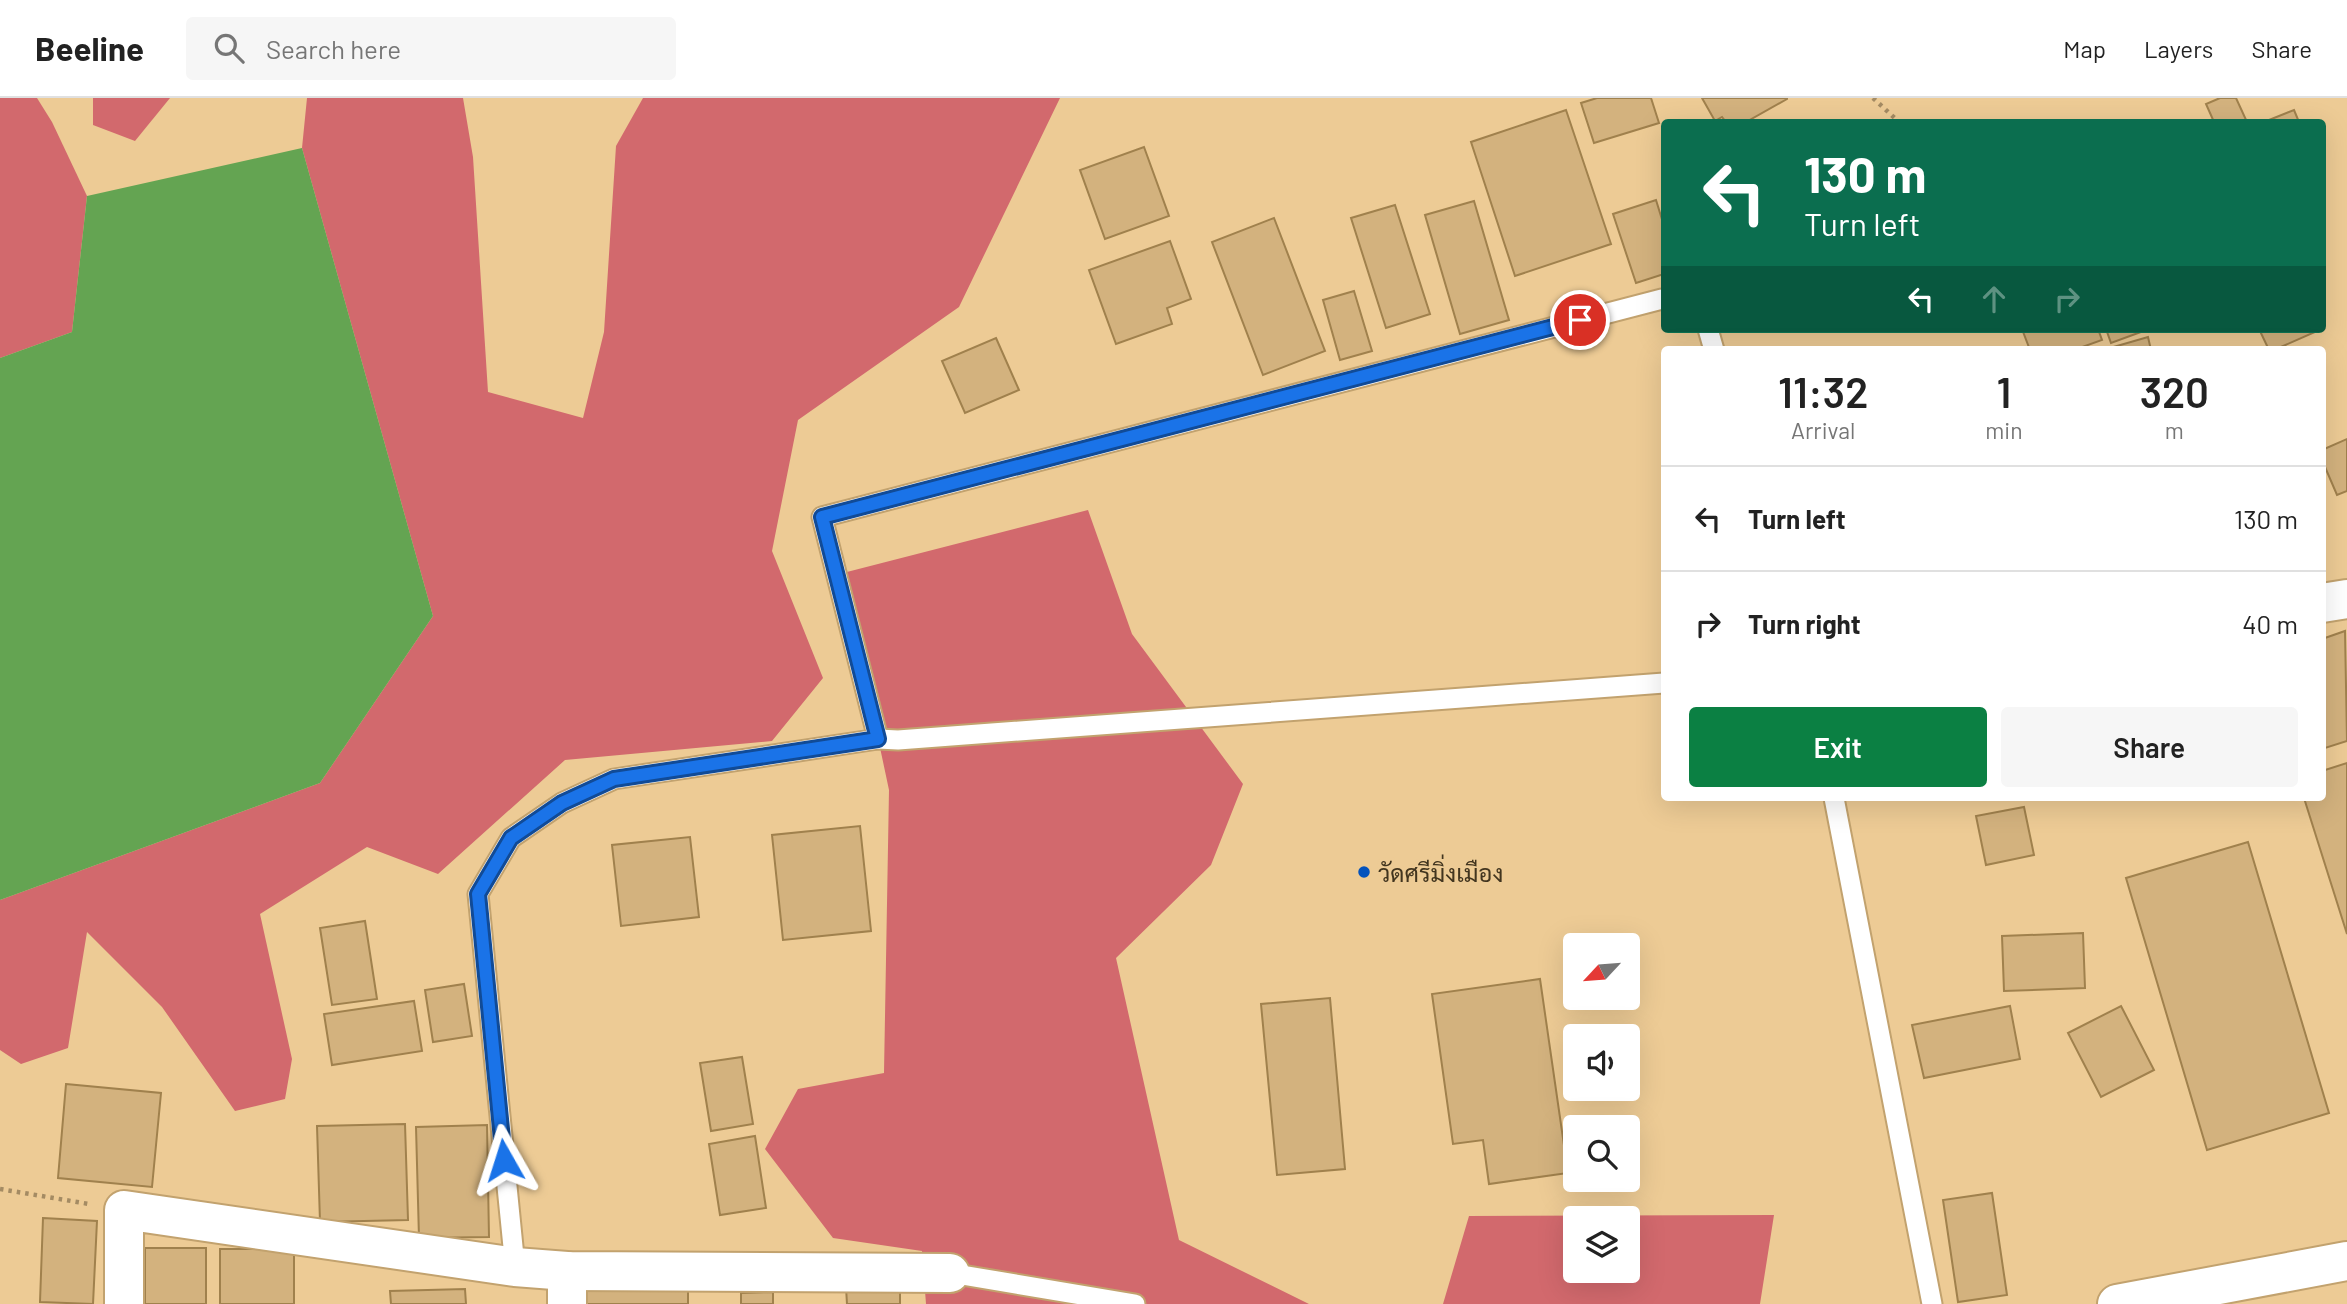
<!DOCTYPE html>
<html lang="en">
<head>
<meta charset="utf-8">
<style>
	:root { --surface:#fff; --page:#f6f6f6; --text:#222; --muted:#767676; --line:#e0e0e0; --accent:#0b8043 }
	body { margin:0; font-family:Barlow,Sarabun,sans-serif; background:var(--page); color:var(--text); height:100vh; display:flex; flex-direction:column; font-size:26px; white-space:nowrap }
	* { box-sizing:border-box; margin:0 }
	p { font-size:23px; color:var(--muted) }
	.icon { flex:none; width:38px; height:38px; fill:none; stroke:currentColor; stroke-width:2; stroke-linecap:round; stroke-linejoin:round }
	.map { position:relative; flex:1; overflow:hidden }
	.details { position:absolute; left:1661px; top:248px; width:665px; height:455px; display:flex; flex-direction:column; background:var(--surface); border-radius:7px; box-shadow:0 7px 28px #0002 }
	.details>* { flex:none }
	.top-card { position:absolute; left:1661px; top:21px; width:665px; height:214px; border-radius:7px; box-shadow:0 7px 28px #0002; background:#0b6e4f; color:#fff; overflow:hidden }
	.needle { width:46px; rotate:244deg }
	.fabs { position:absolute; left:1563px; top:835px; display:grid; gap:14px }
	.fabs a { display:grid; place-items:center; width:77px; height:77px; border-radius:7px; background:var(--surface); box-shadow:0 7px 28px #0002; font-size:35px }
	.pin { position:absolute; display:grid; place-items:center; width:60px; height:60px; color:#fff; margin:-30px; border:4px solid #fff; border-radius:50%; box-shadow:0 2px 7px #0007 }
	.me { position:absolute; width:77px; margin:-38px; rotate:354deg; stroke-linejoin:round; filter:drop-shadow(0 0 5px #0008) }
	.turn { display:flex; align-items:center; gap:24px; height:147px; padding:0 28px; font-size:32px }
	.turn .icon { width:91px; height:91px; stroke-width:2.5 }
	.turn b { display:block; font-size:49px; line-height:60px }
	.lanes { display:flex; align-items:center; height:66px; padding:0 28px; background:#0003; justify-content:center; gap:35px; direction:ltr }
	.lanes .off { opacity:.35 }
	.eta { display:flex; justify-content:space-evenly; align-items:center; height:119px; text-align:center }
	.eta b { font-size:42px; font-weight:600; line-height:49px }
	.button { display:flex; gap:14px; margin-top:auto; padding:14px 28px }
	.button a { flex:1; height:80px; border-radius:7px; background:var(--accent); color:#fff; font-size:28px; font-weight:600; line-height:80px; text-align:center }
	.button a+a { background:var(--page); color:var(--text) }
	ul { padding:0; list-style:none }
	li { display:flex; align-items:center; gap:21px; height:105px; padding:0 28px; border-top:2px solid var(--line) }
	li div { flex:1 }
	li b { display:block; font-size:26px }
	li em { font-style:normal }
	header { display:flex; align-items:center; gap:42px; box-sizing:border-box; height:98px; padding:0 35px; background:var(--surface); border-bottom:2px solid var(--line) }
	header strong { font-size:33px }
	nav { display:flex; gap:38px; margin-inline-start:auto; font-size:24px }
	.search { width:490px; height:63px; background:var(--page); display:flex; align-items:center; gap:18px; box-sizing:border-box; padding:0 24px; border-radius:7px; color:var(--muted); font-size:26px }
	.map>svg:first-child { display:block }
</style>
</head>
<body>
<header>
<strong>Beeline</strong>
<div class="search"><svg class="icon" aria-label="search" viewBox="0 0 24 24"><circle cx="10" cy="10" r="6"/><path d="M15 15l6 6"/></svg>Search here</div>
<nav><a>Map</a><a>Layers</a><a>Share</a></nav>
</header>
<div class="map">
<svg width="2347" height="1206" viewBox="0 0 2347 1206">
	<rect width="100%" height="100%" fill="#edcb95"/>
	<g fill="#d2696d" fill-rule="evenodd">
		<polygon points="0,0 37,0 52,24 87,98 72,234 0,260"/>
		<polygon points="93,0 170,0 135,43 93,27"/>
		<polygon points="307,0 463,0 473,59 488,294 583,320 604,234 616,48 643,0 1060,0 959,209 798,322 772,453 823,580 772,643 565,662 438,776 367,749 260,816 292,961 285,1001 235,1013 162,909 87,834 68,950 21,966 0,952 0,802 320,685 433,518 302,50"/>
		<polygon points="1088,412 1132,536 1243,686 1211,767 1116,860 1179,1142 1309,1206 926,1206 922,1153 833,1140 765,1051 798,991 884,975 889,692 843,475"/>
		<path d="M1774,1117L1760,1206H1443L1469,1118ZM1628,1120V1172H1575V1120Z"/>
	</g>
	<polygon fill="#64a452" points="302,50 433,518 320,685 0,802 0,260 72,234 87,98"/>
	<g fill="#d3b27e" stroke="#a0814d" stroke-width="2">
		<polygon points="1597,0 1651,0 1659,25 1594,45 1581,5"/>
		<polygon points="1702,0 1787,0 1787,1 1746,24 1726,24 1722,19 1715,23"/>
		<polygon points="2220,0 2236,0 2247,24 2214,24 2206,6"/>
		<polygon points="1566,12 1611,146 1515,178 1471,44"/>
		<polygon points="2294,12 2299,24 2264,24"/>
		<polygon points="1144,49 1169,118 1105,141 1080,72"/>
		<polygon points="1656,102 1664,128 1664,176 1636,185 1613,116"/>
		<polygon points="1474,103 1509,222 1460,236 1425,117"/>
		<polygon points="1395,107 1430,216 1386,230 1351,120"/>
		<polygon points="1274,120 1325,253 1263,277 1212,144"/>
		<polygon points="1170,143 1191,201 1167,210 1172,226 1116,246 1089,172"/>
		<polygon points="1354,193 1372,253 1340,262 1323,202"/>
		<polygon points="2022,231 2098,231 2102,242 2074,252 2030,252"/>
		<polygon points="2106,231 2149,231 2111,245"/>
		<polygon points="2259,231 2314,231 2315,234 2274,252 2269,252"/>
		<polygon points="2148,239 2151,252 2103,252"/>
		<polygon points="996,240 1019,292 965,315 942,263"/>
		<polygon points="2347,341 2347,393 2337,397 2322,362 2322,352"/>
		<polygon points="2345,533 2347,643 2322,651 2322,541"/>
		<polygon points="2347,665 2347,836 2304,700 2322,700 2322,673"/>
		<polygon points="2024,709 2034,757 1986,767 1976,718"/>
		<polygon points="860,728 871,833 783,842 772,737"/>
		<polygon points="690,739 699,819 621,828 612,747"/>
		<polygon points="2248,744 2329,1015 2207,1052 2126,780"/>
		<polygon points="365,823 377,901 332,907 320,830"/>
		<polygon points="2083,835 2085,890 2004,893 2002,838"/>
		<polygon points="1540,881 1568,1075 1489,1086 1483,1042 1453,1046 1432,896"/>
		<polygon points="464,886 472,938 433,944 425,892"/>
		<polygon points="1330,900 1345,1071 1277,1077 1261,906"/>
		<polygon points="414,903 422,953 332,967 324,916"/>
		<polygon points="2010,908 2020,961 1924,980 1912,927"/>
		<polygon points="2121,908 2154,972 2101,999 2068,935"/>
		<polygon points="742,959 753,1026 711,1033 700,965"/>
		<polygon points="66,986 161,995 152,1089 58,1080"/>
		<polygon points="405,1026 408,1122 320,1124 317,1028"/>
		<polygon points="487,1027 489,1139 419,1140 416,1029"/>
		<polygon points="755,1038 766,1110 720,1117 709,1046"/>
		<polygon points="1992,1095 2007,1197 1958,1204 1943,1102"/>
		<polygon points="43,1120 97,1123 93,1206 40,1204"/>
		<rect x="145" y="1150" width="61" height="56"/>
		<rect x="220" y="1151" width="74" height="55"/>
		<polygon points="688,1187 688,1206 585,1206 584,1189"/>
		<polygon points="900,1188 900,1206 847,1206 846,1189"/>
		<polygon points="465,1191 466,1206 391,1206 390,1193"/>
		<polygon points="773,1194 773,1206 741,1206 741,1195"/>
	</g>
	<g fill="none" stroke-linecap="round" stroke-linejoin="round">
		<defs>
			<g id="service">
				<polyline points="1708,231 1714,252"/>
				<polyline points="878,641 898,642 1664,585"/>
				<polyline points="1834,700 1932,1206"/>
				<polyline points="515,1169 478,796 511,740 562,705 614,681 878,641 822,419 1662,201 1664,202"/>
				<polyline points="950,1175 1135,1206"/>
			</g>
			<g id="minor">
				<polyline points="2322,505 2347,501"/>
				<polyline points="567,1173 567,1206"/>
				<polyline points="124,1206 124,1112 515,1169 567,1173 950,1175"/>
				<polyline points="2117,1206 2347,1163"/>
			</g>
		</defs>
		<use href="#service" stroke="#c2a26e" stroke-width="23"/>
		<use href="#minor" stroke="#c2a26e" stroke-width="42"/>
		<g stroke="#a48b63" stroke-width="4.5" stroke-dasharray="3.5 5" stroke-linecap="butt">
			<polyline points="1873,0 1899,24"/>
			<polyline points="0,1091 89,1106"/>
		</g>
		<use href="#service" stroke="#fff" stroke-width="19"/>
		<use href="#minor" stroke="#fff" stroke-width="38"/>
	</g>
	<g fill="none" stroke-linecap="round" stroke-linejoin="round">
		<defs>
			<polyline id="route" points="504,1062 478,796 511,740 562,705 614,681 878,641 822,419 1580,222"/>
		</defs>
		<use href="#route" stroke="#114b97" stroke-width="18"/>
		<use href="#route" stroke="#1a73e8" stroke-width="12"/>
	</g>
	<circle fill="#0352bc" stroke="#edcb95" stroke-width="2.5" cx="1364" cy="774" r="7"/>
	<g text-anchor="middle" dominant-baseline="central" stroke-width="7" stroke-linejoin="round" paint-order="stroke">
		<g font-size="24" fill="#42351f" stroke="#edcb95" text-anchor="start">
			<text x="1378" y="774">วัดศรีมิ่งเมือง</text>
		</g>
	</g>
</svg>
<div class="fabs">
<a><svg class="needle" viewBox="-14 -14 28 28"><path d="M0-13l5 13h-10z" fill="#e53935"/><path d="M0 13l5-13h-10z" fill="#767676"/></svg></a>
<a><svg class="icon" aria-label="sound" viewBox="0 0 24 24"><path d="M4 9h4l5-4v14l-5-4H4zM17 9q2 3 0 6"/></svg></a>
<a><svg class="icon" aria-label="search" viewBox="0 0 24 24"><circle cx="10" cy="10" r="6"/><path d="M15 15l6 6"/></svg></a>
<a><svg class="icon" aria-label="layers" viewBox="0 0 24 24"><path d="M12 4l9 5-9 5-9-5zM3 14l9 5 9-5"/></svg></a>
</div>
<div class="pin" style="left:1580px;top:222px;background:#d93025"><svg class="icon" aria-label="arrive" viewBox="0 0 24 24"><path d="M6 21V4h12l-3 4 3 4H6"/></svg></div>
<svg class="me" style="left:504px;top:1062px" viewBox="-20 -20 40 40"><path d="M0-17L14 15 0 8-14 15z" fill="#1a73e8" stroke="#fff" stroke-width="4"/></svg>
<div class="top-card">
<div class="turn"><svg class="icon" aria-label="left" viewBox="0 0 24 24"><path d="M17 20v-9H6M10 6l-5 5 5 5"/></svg><div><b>130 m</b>Turn left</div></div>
<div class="lanes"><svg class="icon" aria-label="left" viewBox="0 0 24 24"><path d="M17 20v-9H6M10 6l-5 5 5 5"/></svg><svg class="icon off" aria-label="ahead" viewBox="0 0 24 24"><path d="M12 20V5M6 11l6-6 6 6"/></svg><svg class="icon off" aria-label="right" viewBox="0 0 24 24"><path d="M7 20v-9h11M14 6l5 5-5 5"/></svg></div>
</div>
<section class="details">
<div class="eta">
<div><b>11:32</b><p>Arrival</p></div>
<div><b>1</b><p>min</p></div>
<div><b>320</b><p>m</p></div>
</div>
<ul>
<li><svg class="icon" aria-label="left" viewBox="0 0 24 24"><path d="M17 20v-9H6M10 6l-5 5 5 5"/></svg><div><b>Turn left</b></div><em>130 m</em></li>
<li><svg class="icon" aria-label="right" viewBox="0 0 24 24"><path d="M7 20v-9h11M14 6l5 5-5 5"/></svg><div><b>Turn right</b></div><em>40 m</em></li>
</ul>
<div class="button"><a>Exit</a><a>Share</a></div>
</section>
</div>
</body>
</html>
